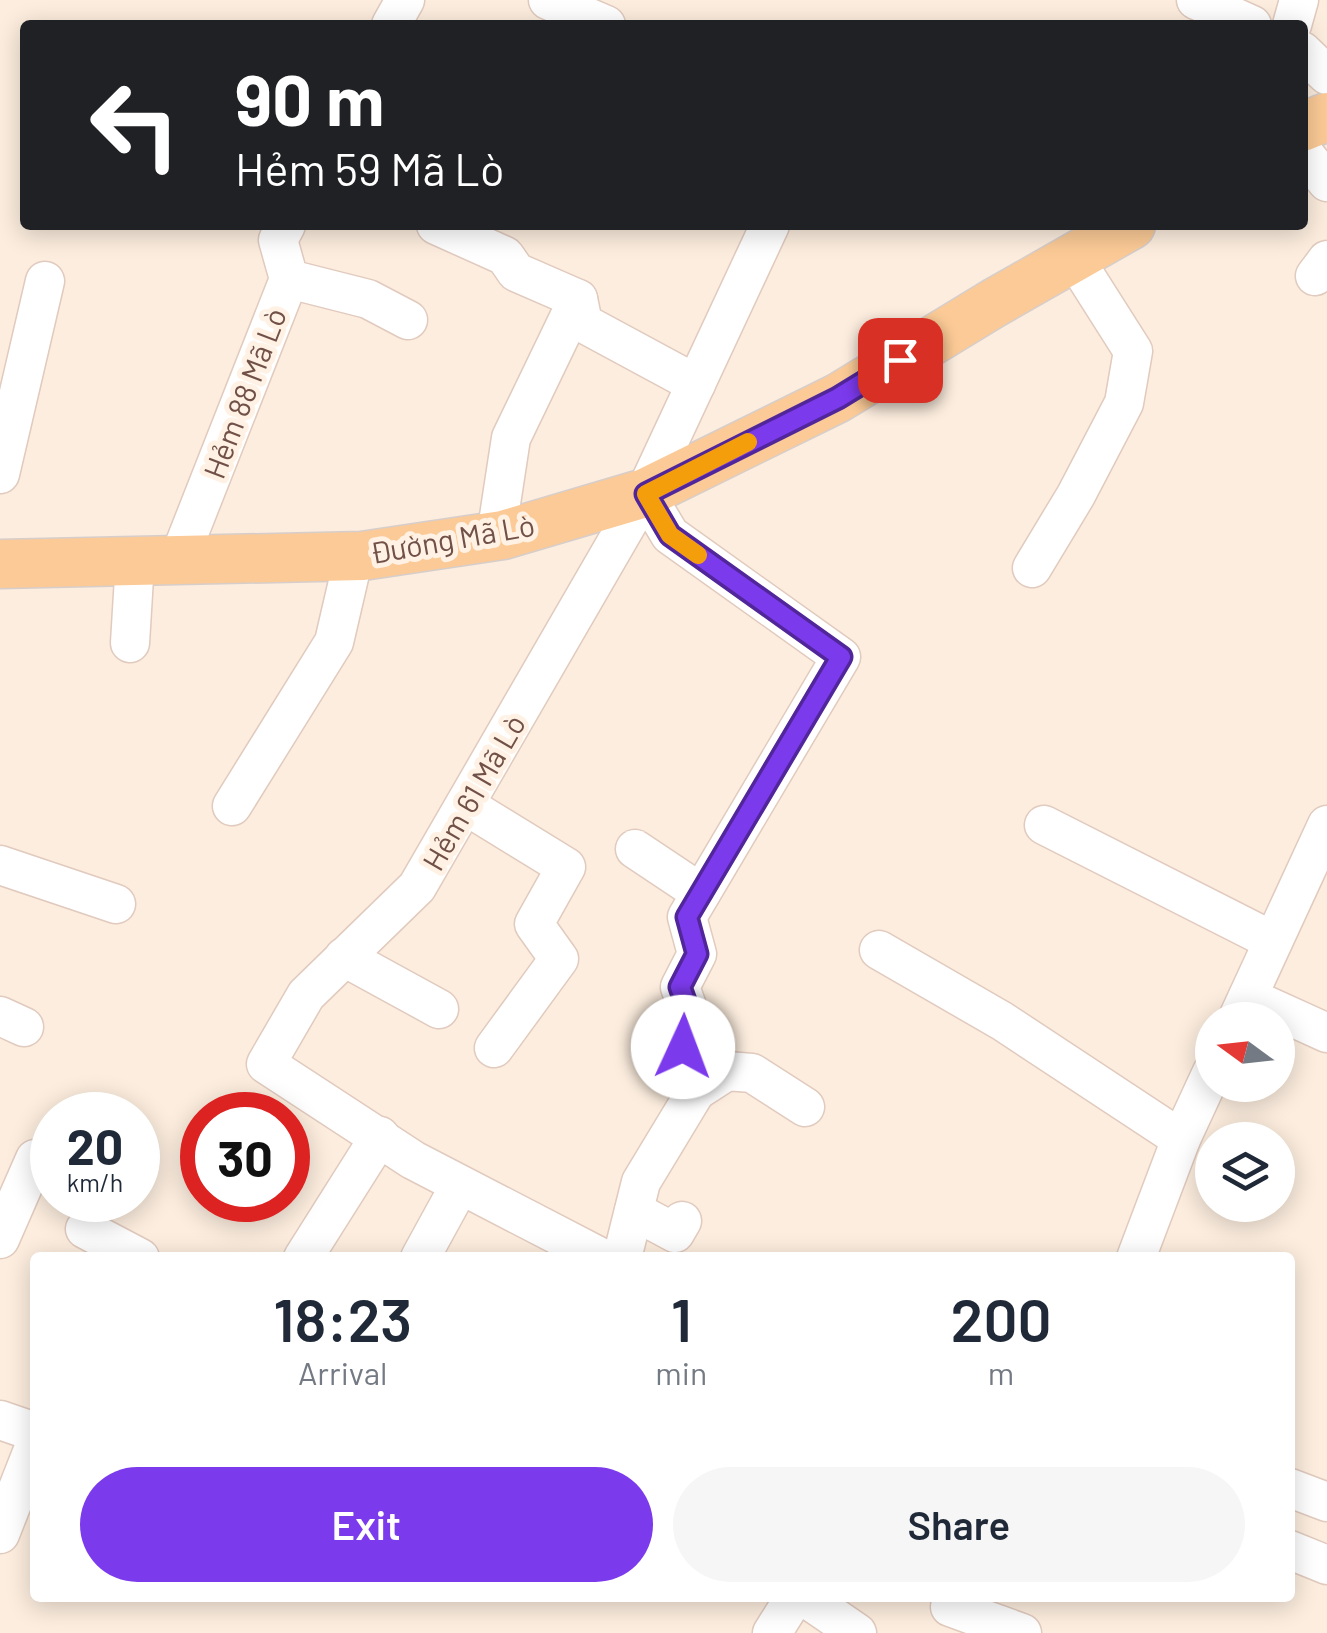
<!DOCTYPE html>
<html lang="en">
<head>
<meta charset="utf-8">
<style>
	:root { --surface:#fff; --page:#f6f6f7; --text:#1f2937; --muted:#747a83; --accent:#7c3aed }
	body { margin:0; font-family:Barlow,sans-serif; background:var(--page); color:var(--text); height:100vh; display:flex; flex-direction:column; font-size:38px; white-space:nowrap }
	* { box-sizing:border-box; margin:0 }
	p { font-size:32px; color:var(--muted) }
	.icon { flex:none; width:55px; height:55px; fill:none; stroke:currentColor; stroke-width:2; stroke-linecap:round; stroke-linejoin:round }
	.map { position:relative; flex:1; overflow:hidden }
	.details { position:absolute; left:30px; top:1252px; width:1265px; height:350px; display:flex; flex-direction:column; background:var(--surface); border-radius:10px; box-shadow:0 5px 25px #0003 }
	.details>* { flex:none }
	.top-card { position:absolute; left:20px; top:20px; width:1288px; height:210px; border-radius:10px; box-shadow:0 5px 25px #0003; background:#202124; color:#fff; overflow:hidden }
	.needle { width:65px; rotate:285deg }
	.fabs { position:absolute; left:1195px; top:1002px; display:grid; gap:20px }
	.fabs a { display:grid; place-items:center; width:100px; height:100px; border-radius:50%; background:var(--surface); box-shadow:0 5px 25px #0003; font-size:50px }
	.speed { position:absolute; left:30px; top:1092px; display:flex; gap:20px; font-size:50px; font-weight:700; text-align:center }
	.speed>* { display:grid; place-content:center; width:130px; height:130px; border-radius:50%; background:var(--surface); box-shadow:0 5px 25px #0003; line-height:1 }
	.speed small { font-size:25px; font-weight:400 }
	.speed .limit { border:15px solid #d22; background:#fff; color:#111 }
	.pin { position:absolute; display:grid; place-items:center; width:85px; height:85px; color:#fff; margin:-42px; border-radius:20px; box-shadow:0 5px 15px #0006 }
	.me { position:absolute; width:110px; margin:-55px; rotate:2deg; stroke-linejoin:round; filter:drop-shadow(0 0 8px #0008) }
	.turn { display:flex; align-items:center; gap:35px; height:210px; padding:0 50px; font-size:45px }
	.turn .icon { width:130px; height:130px; stroke-width:2.5 }
	.turn b { display:block; font-size:70px; line-height:85px }
	.eta { display:flex; justify-content:space-evenly; align-items:center; height:170px; text-align:center }
	.eta b { font-size:60px; font-weight:600; line-height:70px }
	.button { display:flex; gap:20px; margin-top:auto; padding:20px 50px }
	.button a { flex:1; height:115px; border-radius:60px; background:var(--accent); color:#fff; font-size:40px; font-weight:600; line-height:115px; text-align:center }
	.button a+a { background:var(--page); color:var(--text) }
	.map>svg:first-child { display:block }
</style>
</head>
<body>
<div class="map">
<svg width="1327" height="1633" viewBox="0 0 1327 1633">
	<rect width="100%" height="100%" fill="#fcedde"/>
	<g fill="none" stroke-linecap="round" stroke-linejoin="round">
		<defs>
			<g id="minor">
				<polyline points="548,0 606,25"/>
				<polyline points="1196,0 1252,25"/>
				<polyline points="391,25 405,0"/>
				<polyline points="1292,25 1299,0"/>
				<polyline points="1302,51 1327,75"/>
				<polyline points="1302,151 1327,182"/>
				<polyline points="436,225 505,256 516,272 578,299 583,323 696,384"/>
				<polyline points="1315,276 1327,260"/>
				<polyline points="289,279 368,299 408,320"/>
				<polyline points="0,474 45,281"/>
				<polyline points="496,536 511,438 578,299"/>
				<polyline points="178,561 289,279 278,240 286,225"/>
				<polyline points="1032,568 1076,495 1124,403 1133,351 1074,258"/>
				<polyline points="130,643 135,561"/>
				<polyline points="465,805 566,867 534,924 559,959 494,1048"/>
				<polyline points="232,806 334,642 354,556"/>
				<polyline points="1044,825 1273,941"/>
				<polyline points="635,849 701,893"/>
				<polyline points="0,865 116,904"/>
				<polyline points="879,950 1002,1021 1181,1139"/>
				<polyline points="344,957 439,1009"/>
				<polyline points="1248,997 1327,1033"/>
				<polyline points="0,1016 24,1027"/>
				<polyline points="1237,1020 1327,825"/>
				<polyline points="696,1091 727,1071 752,1073 805,1107"/>
				<polyline points="634,1211 675,1233 682,1221"/>
				<polyline points="85,1229 140,1258"/>
				<polyline points="0,1239 35,1159"/>
				<polyline points="303,1258 380,1136"/>
				<polyline points="420,1258 460,1185"/>
				<polyline points="602,1258 413,1160 266,1064 306,995 417,887 645,493 770,225"/>
				<polyline points="622,1258 641,1182 696,1091 673,1070 693,1023 680,987 697,954 687,917 841,657 670,535 645,493"/>
				<polyline points="1136,1258 1181,1139 1212,1072"/>
				<polyline points="0,1420 35,1432"/>
				<polyline points="1290,1488 1327,1502"/>
				<polyline points="0,1534 35,1445"/>
				<polyline points="1290,1550 1327,1565"/>
				<polyline points="806,1598 857,1633"/>
				<polyline points="950,1607 1022,1633"/>
				<polyline points="772,1633 794,1598"/>
			</g>
			<g id="major">
				<polyline points="1302,127 1327,117"/>
				<polyline points="0,564 362,556 503,535 645,493 838,398 994,303 1131,225"/>
			</g>
		</defs>
		<use href="#minor" stroke="#e1cabe" stroke-width="41"/>
		<use href="#major" stroke="#d7cecb" stroke-width="51"/>
		<use href="#minor" stroke="#fff" stroke-width="38"/>
		<use href="#major" stroke="#fbca96" stroke-width="48"/>
	</g>
	<g fill="none" stroke-linecap="round" stroke-linejoin="round">
		<defs>
			<polyline id="route" points="683,1047 693,1023 680,987 697,954 687,917 841,657 670,535 646,494 838,398 900,360"/>
		</defs>
		<use href="#route" stroke="#51269a" stroke-width="25"/>
		<use href="#route" stroke="#7c3aed" stroke-width="18"/>
		<polyline stroke="#f59e0b" stroke-width="18" points="698,555 670,535 646,494 748,442"/>
	</g>
	<g text-anchor="middle" dominant-baseline="central" stroke-width="10" stroke-linejoin="round" paint-order="stroke">
		<g font-size="30" fill="#715147" stroke="#fff1e4">
			<text transform="translate(244 393) rotate(-69)">Hẻm 88 Mã Lò</text>
			<text transform="translate(452 538) rotate(-10)">Đường Mã Lò</text>
			<text transform="translate(473 792) rotate(-60)">Hẻm 61 Mã Lò</text>
		</g>
	</g>
</svg>
<div class="fabs">
<a><svg class="needle" viewBox="-14 -14 28 28"><path d="M0-13l5 13h-10z" fill="#e53935"/><path d="M0 13l5-13h-10z" fill="#747a83"/></svg></a>
<a><svg class="icon" aria-label="layers" viewBox="0 0 24 24"><path d="M12 4l9 5-9 5-9-5zM3 14l9 5 9-5"/></svg></a>
</div>
<div class="speed"><div>20<small>km/h</small></div><div class="limit">30</div></div>
<div class="pin" style="left:900px;top:360px;background:#d93025"><svg class="icon" aria-label="arrive" viewBox="0 0 24 24"><path d="M6 21V4h12l-3 4 3 4H6"/></svg></div>
<svg class="me" style="left:683px;top:1047px" viewBox="-20 -20 40 40"><circle r="19" fill="#fff"/><path d="M0-13L10 11 0 6-10 11z" fill="#7c3aed"/></svg>
<div class="top-card">
<div class="turn"><svg class="icon" aria-label="left" viewBox="0 0 24 24"><path d="M17 20v-9H6M10 6l-5 5 5 5"/></svg><div><b>90 m</b>Hẻm 59 Mã Lò</div></div>
</div>
<section class="details">
<div class="eta">
<div><b>18:23</b><p>Arrival</p></div>
<div><b>1</b><p>min</p></div>
<div><b>200</b><p>m</p></div>
</div>
<div class="button"><a>Exit</a><a>Share</a></div>
</section>
</div>
</body>
</html>
